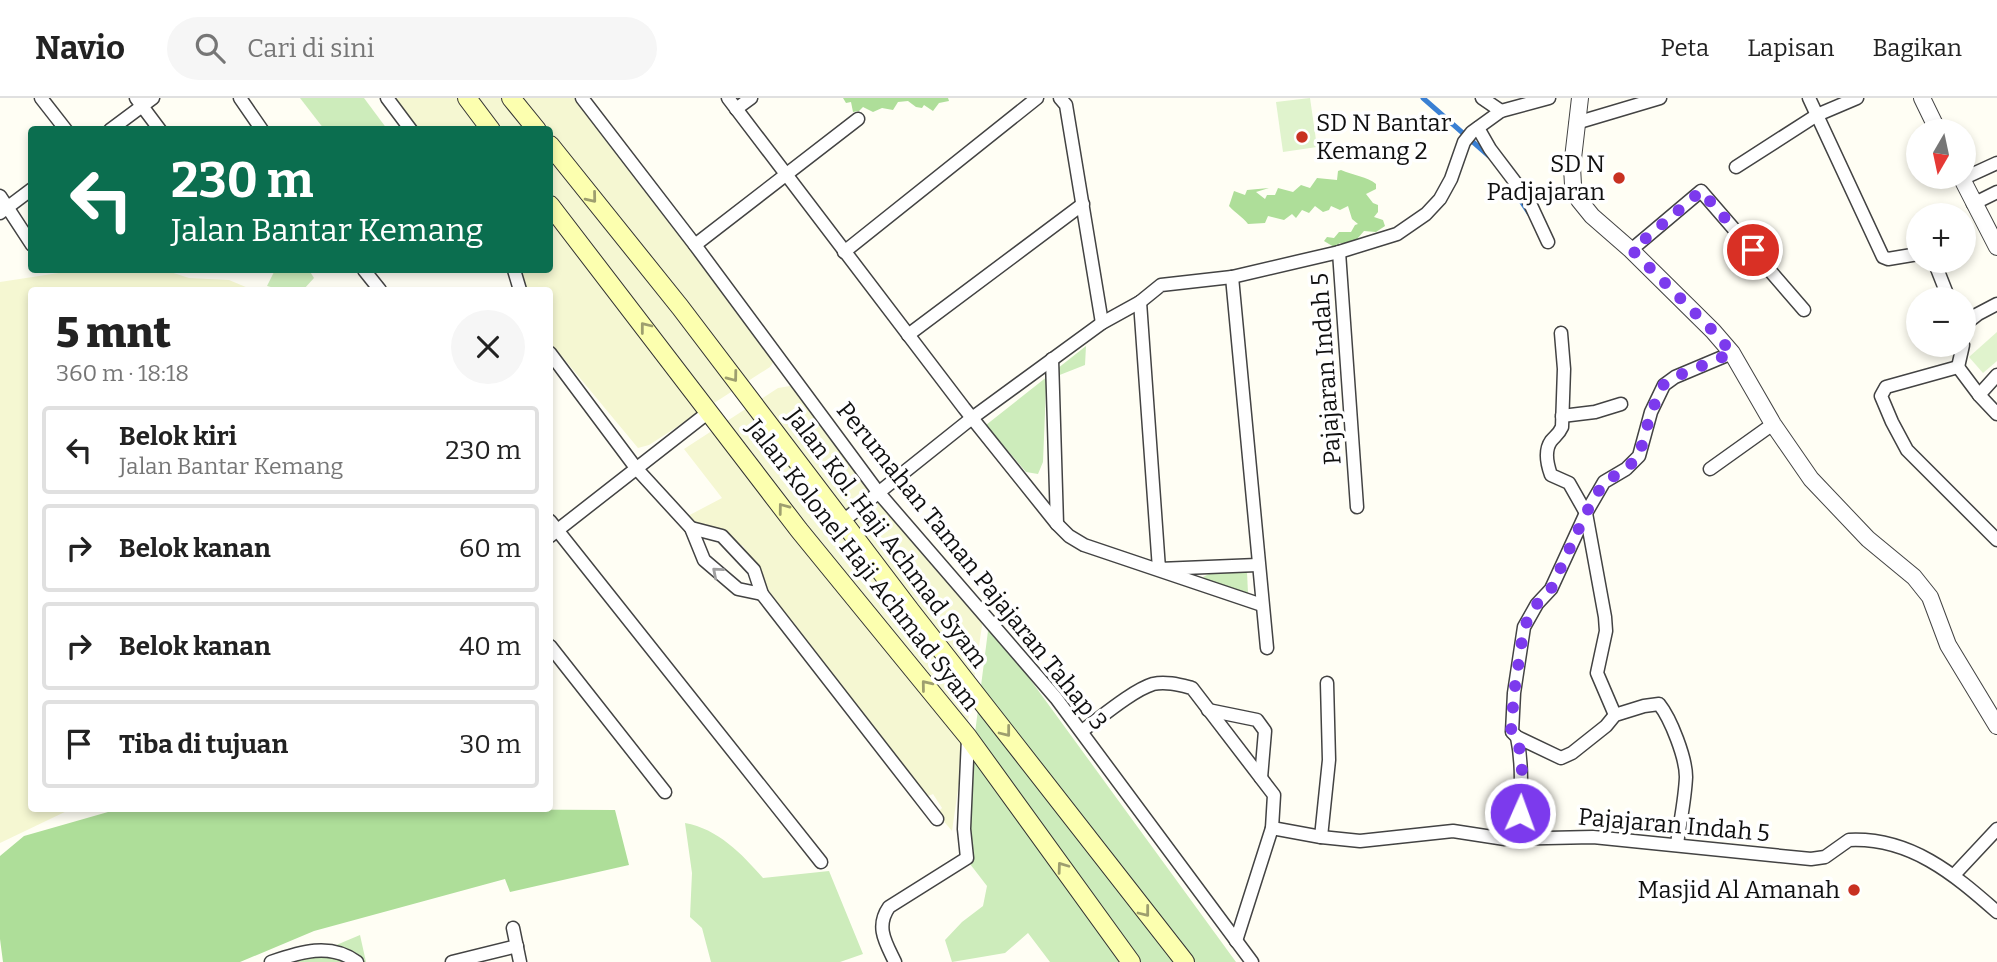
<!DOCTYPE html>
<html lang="id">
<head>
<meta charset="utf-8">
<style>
	:root { --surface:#fff; --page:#f6f6f6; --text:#222; --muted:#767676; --line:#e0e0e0 }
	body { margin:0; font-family:Bitter,serif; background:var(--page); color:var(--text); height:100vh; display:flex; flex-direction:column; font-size:26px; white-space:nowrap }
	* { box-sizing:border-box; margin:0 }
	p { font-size:23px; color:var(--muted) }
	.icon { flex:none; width:38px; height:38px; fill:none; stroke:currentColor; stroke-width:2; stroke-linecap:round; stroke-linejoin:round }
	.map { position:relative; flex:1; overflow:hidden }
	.drawer { position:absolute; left:28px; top:189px; width:525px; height:525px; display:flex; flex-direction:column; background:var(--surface); border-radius:7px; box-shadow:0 4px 10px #0003 }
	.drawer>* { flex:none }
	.banner { position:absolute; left:28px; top:28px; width:525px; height:147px; border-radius:7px; box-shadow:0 4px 10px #0003; background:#0b6e4f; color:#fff; overflow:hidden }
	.needle { width:46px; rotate:189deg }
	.fabs { position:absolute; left:1906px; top:21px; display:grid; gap:14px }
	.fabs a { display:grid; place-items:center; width:70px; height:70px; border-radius:50%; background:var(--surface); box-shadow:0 4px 10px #0003; font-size:35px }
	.pin { position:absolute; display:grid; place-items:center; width:60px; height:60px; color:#fff; margin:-30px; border:4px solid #fff; border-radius:50%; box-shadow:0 2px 7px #0007 }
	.me { position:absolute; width:77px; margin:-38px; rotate:2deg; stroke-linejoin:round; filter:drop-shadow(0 0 5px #0008) }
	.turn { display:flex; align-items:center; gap:24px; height:147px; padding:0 28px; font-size:32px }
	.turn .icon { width:91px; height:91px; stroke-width:2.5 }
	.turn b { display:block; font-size:49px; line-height:60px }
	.round { display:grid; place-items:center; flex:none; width:74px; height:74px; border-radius:37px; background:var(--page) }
	.summary { display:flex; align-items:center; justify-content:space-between; height:119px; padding:0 28px }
	h1 { font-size:42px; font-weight:800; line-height:52px }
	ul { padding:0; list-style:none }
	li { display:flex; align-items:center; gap:21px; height:88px; margin:0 14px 10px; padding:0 14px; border:4px solid var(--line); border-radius:7px }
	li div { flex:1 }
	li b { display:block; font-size:26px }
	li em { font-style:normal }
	header { display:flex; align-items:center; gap:42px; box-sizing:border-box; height:98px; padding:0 35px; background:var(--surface); border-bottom:2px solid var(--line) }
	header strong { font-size:33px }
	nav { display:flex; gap:38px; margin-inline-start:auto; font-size:24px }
	.search { width:490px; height:63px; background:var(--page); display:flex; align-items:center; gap:18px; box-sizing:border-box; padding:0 24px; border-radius:38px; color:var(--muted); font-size:26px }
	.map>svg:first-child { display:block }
</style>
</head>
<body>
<header>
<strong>Navio</strong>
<div class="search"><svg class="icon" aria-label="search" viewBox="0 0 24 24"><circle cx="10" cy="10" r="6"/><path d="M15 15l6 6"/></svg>Cari di sini</div>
<nav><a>Peta</a><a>Lapisan</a><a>Bagikan</a></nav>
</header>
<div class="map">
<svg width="1997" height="864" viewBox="0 0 1997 864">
	<rect width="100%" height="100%" fill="#fffef4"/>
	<g fill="#f5f7d2">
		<polygon points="389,0 574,0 772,253 774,263 770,269 649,347 638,350 550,244 550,192 517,192 512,172 550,172 550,32 412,31"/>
		<polygon points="78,172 164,172 189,180 229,182 253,192 32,192 32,710 71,711 0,745 0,184"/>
		<polygon points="790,288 799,293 983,521 952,733 937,715 942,710 933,696 924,700 774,501 743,448 684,420 722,400 684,351 778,290"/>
	</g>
	<g fill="#cdecbb">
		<polygon points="300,0 364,0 387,31 324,31"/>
		<polygon points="275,172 309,172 314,180 303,192 282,192 267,188"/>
		<polygon points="1086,248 1085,267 1052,280 1046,290 1043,364 1038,376 1026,374 986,327"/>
		<polygon points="1247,474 1248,495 1243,499 1203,479 1211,475"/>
		<polygon points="989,525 1236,864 1050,864 1028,835 1005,855 952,864 945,842 962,824 983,808 987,788 960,753"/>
		<path d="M685,725C718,731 741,755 763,780L829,773L863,856L840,864H711L702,830L690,819L692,775Z"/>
		<polygon points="360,837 366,864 296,864"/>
	</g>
	<g fill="#aede99">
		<polygon points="843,0 948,0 949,3 939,5 933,13 924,7 922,10 916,9 908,3 898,4 893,12 882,10 873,14 863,9 859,13 853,14 851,4 846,5"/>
		<path d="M1341,72C1352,77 1368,79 1376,86V91L1366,96L1373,105L1378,107V114L1374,119L1383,122L1385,128L1376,134L1364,133L1351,148L1340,145L1334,149L1324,143L1327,139L1334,140L1339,134H1351L1355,127L1358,126L1352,121L1348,108L1340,112L1331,108L1329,112L1323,114L1315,108L1309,115L1302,112L1296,120L1292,116L1284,122L1268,118L1265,125L1248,126C1242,118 1236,116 1229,108L1234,93L1245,97L1247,92L1269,90L1256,94L1265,101L1267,97H1275L1278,90L1293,94L1301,87L1310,90L1317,80L1337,82L1338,73Z"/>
		<polygon points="122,710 615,712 629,767 510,794 505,781 314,833 240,864 3,864 0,841 0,758 24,738"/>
	</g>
	<g fill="#e0f3cd">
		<polygon points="1310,0 1317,49 1283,54 1276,4"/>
		<polygon points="1997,234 1997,263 1983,275 1969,259"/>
	</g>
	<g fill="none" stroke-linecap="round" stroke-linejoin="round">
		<g stroke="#3a80d3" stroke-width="5">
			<polyline points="1423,0 1489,58"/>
			<polyline points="1513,91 1529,115"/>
		</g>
		<defs>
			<g id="minor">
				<polyline points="41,0 66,32"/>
				<polyline points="136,0 160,32"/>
				<polyline points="240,0 262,32"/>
				<polyline points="387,0 411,32"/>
				<polyline points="582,0 695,147 878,394 1056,600 1252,864"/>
				<polyline points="728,0 964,310 1057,426 1069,438 1084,447 1262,507"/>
				<polyline points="1060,0 1066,7 1102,225"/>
				<polyline points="1482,0 1501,13"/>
				<polyline points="1809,0 1883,159 1888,161 1918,156"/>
				<polyline points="736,11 751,0"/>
				<polyline points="1576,25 1660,0"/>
				<polyline points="1478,30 1490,51 1528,101 1548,144"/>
				<polyline points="110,32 153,0"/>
				<polyline points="1736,69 1817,17 1857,0"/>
				<polyline points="1962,81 1997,65"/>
				<polyline points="0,98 32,147"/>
				<polyline points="1973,106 1997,94"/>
				<polyline points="0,115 32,91"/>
				<polyline points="695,147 858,21"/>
				<polyline points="1631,152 1701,93 1804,212"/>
				<polyline points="844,154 1037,0"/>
				<polyline points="1339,154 1357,409"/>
				<polyline points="1934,163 1949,201"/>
				<polyline points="364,172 380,192"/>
				<polyline points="514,172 520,192"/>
				<polyline points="1232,179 1267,550"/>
				<polyline points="1140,204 1159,471 1257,467"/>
				<polyline points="1964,227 1978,216 1997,206"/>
				<path d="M1561,235L1564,271L1562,329C1559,336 1555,338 1551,343C1544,353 1547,366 1551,377L1569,385L1586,415L1605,519L1606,533L1597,575L1615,617"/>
				<polyline points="908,237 1083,106"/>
				<polyline points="550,255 636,370 691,430 704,462 738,491 762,496"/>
				<polyline points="1052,261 1057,426"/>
				<polyline points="1958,269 1886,289 1881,298 1892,324 1907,352 1997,442"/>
				<polyline points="1958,269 1979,297 1997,316"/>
				<polyline points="1958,269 1963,247"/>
				<polyline points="1979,297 1997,277"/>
				<polyline points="1562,318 1595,314 1621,306"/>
				<polyline points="1710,371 1773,326"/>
				<polyline points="550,423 821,764"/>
				<polyline points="843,423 972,320 1102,225 1140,204 1161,187 1232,179 1339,154 1397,136 1426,116 1440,101 1451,81 1464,44 1472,34 1501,13 1549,0"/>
				<polyline points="691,430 722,438 754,472 762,496 937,721"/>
				<polyline points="550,438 710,313"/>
				<polyline points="550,548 665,694"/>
				<polyline points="1208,612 1257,622 1265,633 1261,680"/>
				<path d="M1082,633C1100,620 1133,592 1153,586C1166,583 1180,587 1192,590L1274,697L1272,730L1236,843"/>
				<path d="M1517,639C1524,673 1520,707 1518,741"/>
				<path d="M1272,730L1321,739L1360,743L1453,733L1505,741L1593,739L1811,761L1825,759L1849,742C1910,739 1954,776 1997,814"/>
				<polyline points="1321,739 1329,662 1327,585"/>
				<path d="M1677,746C1680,724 1685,702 1686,679C1686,660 1671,621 1659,606L1644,608L1615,617L1606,628L1572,655L1561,660L1517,639L1512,634L1514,595L1524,529L1537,506L1551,491L1586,415L1604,384L1626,371L1639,358L1651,314L1664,287L1675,279L1732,255"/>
				<polyline points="1954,777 1997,731"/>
				<polyline points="513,830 520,864"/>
				<path d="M271,864C300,854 330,844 357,864"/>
				<polyline points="452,864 517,848"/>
				<path d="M895,864C886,845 875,829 889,809L967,760L964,731L968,640"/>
			</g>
			<g id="tertiary">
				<polyline points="1580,0 1572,69 1573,87 1579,102 1592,118 1631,152 1713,233 1732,255 1773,326 1811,381 1868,441 1914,479 1930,499 1948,547 1997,628"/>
				<polyline points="1922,0 1938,33"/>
				<polyline points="1961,79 1997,149"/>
			</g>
			<g id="secondary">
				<polyline points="467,0 491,32"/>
				<polyline points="511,0 537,32"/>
				<polyline points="550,47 680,209 910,512 1185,864"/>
				<polyline points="550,107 799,432 968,639 1131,864"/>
			</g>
		</defs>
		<use href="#minor" stroke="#434343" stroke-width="15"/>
		<use href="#tertiary" stroke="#434343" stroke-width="18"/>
		<use href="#secondary" stroke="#323232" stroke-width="20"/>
		<use href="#minor" stroke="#fff" stroke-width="12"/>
		<use href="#tertiary" stroke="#fff" stroke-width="16"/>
		<use href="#secondary" stroke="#fcffaf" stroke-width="18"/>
	</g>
	<defs><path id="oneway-chevron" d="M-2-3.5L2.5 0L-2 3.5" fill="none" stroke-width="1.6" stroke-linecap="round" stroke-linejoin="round" transform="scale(1.75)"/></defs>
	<g stroke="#9e9f6f">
		<use href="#oneway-chevron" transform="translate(592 100) rotate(51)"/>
		<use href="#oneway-chevron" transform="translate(645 229) rotate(-128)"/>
		<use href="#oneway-chevron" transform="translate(733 279) rotate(53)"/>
		<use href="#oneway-chevron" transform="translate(783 410) rotate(-127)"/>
		<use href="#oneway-chevron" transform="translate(926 587) rotate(-129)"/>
		<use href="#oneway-chevron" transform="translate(1006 634) rotate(52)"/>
		<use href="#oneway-chevron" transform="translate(1062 769) rotate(-126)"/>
		<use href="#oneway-chevron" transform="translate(1145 814) rotate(52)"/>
	</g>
	<use stroke="#9f9f9f" href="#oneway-chevron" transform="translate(717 474) rotate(-139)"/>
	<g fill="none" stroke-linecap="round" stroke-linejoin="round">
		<path stroke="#7c3aed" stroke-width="12" stroke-dasharray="0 21.6" d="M1520,715C1521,695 1527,649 1511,634L1514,595L1524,529L1537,506L1551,491L1586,415L1604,384L1626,371L1639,358L1651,314L1664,286L1675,279L1732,255L1713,233L1632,152L1701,93L1753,152"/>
	</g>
	<g fill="#c83121" stroke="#fff" stroke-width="2.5">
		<circle cx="1302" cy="39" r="7"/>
		<circle cx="1619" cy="80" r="7"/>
		<circle cx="1854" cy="792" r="7"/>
	</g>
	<g text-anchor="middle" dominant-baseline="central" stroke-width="7" stroke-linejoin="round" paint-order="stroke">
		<g font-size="24" fill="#101010" stroke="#fff" text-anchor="end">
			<text x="1316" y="25" text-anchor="start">SD N Bantar<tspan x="1316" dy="28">Kemang 2</tspan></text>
			<text x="1605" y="66">SD N<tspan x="1605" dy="28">Padjajaran</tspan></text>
			<text x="1840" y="792">Masjid Al Amanah</text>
		</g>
		<g font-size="24" fill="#101010" stroke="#fff">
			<text transform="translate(1326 271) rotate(-94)">Pajajaran Indah 5</text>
			<text transform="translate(887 440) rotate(53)">Jalan Kol. Haji Achmad Syam</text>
			<text transform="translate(863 467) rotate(52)">Jalan Kolonel Haji Achmad Syam</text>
			<text transform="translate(972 468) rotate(51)">Perumahan Taman Pajajaran Tahap 3</text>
			<text transform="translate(1674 727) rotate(5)">Pajajaran Indah 5</text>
		</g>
	</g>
</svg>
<div class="fabs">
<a><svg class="needle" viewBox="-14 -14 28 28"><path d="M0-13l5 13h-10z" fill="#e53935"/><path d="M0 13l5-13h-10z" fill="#767676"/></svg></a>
<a>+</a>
<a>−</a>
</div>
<div class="pin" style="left:1753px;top:152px;background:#d93025"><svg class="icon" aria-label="arrive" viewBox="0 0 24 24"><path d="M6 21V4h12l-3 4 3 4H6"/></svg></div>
<svg class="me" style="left:1520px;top:715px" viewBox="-20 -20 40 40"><circle r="17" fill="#7c3aed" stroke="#fff" stroke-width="3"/><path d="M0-11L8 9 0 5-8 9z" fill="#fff"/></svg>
<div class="banner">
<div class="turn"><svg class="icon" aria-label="left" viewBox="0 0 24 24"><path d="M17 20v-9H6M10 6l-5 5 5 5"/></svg><div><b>230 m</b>Jalan Bantar Kemang</div></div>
</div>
<section class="drawer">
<div class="summary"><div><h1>5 mnt</h1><p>360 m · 18:18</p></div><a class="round"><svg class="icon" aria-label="close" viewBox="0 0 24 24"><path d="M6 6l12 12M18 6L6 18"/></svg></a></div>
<ul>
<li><svg class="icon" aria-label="left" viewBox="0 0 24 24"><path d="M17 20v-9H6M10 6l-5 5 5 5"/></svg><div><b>Belok kiri</b><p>Jalan Bantar Kemang</p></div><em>230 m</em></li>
<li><svg class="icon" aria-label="right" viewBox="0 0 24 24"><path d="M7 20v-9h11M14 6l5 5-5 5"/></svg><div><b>Belok kanan</b></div><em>60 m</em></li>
<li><svg class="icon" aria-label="right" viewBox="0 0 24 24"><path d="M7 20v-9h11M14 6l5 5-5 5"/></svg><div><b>Belok kanan</b></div><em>40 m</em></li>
<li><svg class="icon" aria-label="arrive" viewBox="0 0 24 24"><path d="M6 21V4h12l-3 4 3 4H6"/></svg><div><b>Tiba di tujuan</b></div><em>30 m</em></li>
</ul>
</section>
</div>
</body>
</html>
